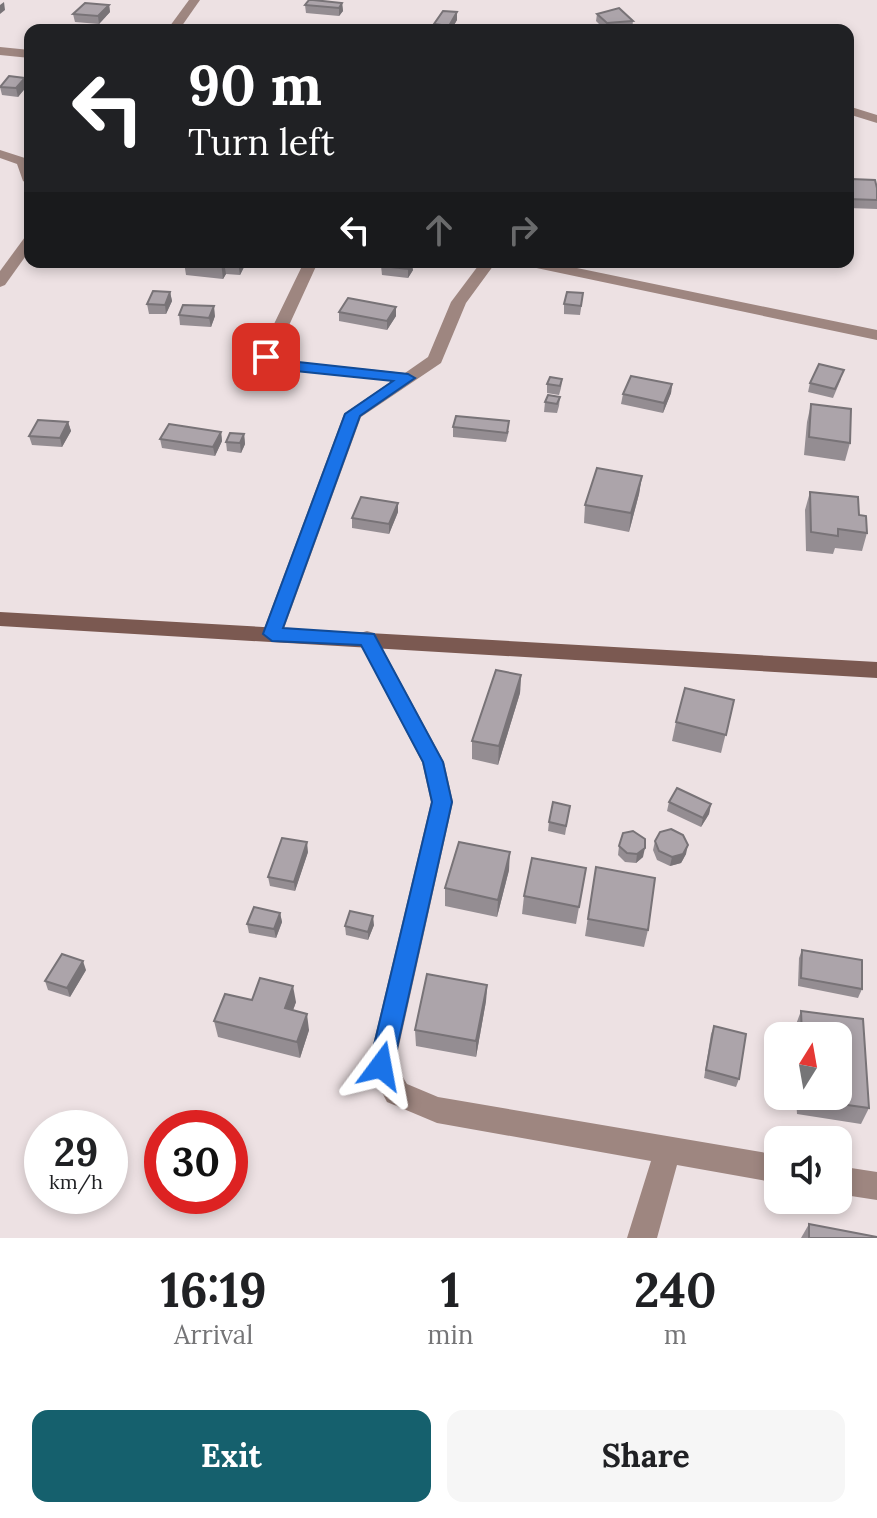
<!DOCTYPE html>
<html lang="en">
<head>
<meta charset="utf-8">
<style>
	:root { --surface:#fff; --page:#f6f6f6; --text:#202124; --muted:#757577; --accent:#15606d }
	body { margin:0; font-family:Lora,serif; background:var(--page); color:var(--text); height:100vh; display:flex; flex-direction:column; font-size:30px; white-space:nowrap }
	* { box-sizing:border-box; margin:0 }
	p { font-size:26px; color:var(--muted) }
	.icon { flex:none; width:44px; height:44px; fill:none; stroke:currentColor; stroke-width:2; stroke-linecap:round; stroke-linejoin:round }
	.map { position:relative; height:1238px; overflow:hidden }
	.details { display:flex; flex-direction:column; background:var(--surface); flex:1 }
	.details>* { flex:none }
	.banner { position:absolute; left:24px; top:24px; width:830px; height:244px; border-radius:16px; box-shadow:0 4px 12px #0003; background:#202124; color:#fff; overflow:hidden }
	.needle { width:52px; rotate:11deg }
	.tools { position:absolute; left:764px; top:1022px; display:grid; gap:16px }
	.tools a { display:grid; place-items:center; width:88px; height:88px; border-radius:16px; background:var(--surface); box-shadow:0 4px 12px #0003; font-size:40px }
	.speed { position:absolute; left:24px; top:1110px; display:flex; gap:16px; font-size:40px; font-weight:700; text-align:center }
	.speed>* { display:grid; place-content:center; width:104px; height:104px; border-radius:50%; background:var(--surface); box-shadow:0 4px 12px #0003; line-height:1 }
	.speed small { font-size:20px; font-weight:400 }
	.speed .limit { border:12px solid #d22; background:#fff; color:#111 }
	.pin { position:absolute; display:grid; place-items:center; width:68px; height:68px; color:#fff; margin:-34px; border-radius:16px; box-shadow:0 4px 12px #0006 }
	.me { position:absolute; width:88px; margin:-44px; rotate:13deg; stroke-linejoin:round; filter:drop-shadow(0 0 6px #0008) }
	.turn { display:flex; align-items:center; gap:28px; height:168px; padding:0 32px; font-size:36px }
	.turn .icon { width:104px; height:104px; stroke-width:2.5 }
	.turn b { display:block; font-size:56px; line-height:68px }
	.lanes { display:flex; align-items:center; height:76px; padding:0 32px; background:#0003; justify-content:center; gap:40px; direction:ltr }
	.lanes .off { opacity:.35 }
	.eta { display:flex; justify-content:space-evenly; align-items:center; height:136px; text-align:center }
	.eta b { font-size:48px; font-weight:700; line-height:56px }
	.button { display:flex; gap:16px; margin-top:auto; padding:16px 32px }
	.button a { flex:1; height:92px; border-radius:16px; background:var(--accent); color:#fff; font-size:32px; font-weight:700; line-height:92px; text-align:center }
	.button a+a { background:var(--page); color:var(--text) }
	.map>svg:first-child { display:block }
</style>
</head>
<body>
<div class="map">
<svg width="877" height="1238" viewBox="0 0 877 1238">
	<rect width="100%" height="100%" fill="#ede1e3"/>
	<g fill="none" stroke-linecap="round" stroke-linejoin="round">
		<g fill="#9e8680" fill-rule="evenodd">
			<polygon points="189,0 200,0 179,30 167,30"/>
			<polygon points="0,47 30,50 30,58 0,55"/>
			<polygon points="848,106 877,115 877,123 848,114"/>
			<polygon points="0,150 28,159 30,185 23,181 17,164 0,158"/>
			<polygon points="30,236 30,250 5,285 0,287 0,271 25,237"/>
			<polygon points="304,262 318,262 275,356 280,360 405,373 428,357 451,302 481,262 496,262 466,303 441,363 361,417 282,634 279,639 265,639 262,634 344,414 392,381 276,369 258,357"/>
			<polygon points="520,262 548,262 877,330 877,340 527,266"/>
			<polygon points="367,631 374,633 444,762 453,802 395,1064 407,1084 438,1097 778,1155 778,1183 677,1165 657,1238 627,1238 651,1161 437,1123 387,1102 368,1066 431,802 422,762 357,638 360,633"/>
			<polygon points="838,1166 877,1172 877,1200 838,1194"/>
		</g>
		<polygon fill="#7b5951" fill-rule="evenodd" points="0,612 877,662 877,678 0,626"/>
	</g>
	<g fill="#948d92">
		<polygon points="342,3 343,11 339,16 306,13 305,5"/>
		<polygon points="109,5 110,12 99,24 75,22 73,14"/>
		<polygon points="597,14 633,21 632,29 605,30 596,21"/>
		<polygon points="457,20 451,30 434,30 434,24"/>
		<polygon points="27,86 18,97 2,95 0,87"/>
		<polygon points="851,179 877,188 877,209 848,208 848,183 850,183"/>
		<polygon points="184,262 245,262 245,265 240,275 226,274 223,279 186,275"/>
		<polygon points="381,266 413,270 408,278 382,275"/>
		<polygon points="170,292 172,301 166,314 149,314 147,304"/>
		<polygon points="582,302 580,315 564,314 564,304"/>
		<polygon points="396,307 396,316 387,330 339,321 339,312"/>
		<polygon points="179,315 215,316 211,327 180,325"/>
		<polygon points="562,379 561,388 559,395 547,393 547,384"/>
		<polygon points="841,379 833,398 808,392 810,383"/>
		<polygon points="672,384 671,393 663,413 621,404 623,394"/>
		<polygon points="560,397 559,406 557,413 544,412 545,402"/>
		<polygon points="811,404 850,443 845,461 804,455 807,422"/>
		<polygon points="68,422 71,431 62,447 32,445 29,436"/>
		<polygon points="453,427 509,431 506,442 453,437"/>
		<polygon points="221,432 222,441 215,456 162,448 160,439"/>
		<polygon points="244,434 245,444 241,453 227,451 226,442"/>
		<polygon points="642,476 639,494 629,532 584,523 585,505"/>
		<polygon points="810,492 859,515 867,533 862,551 835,548 833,554 806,551 805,510"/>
		<polygon points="398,512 389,534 352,528 352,518"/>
		<polygon points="521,675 520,693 498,765 472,759 472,741"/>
		<polygon points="734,700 721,753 672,741 676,722"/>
		<polygon points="669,802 711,804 709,814 701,827 667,811"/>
		<polygon points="570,806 565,835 548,831 549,822"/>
		<polygon points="655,841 686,854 681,863 670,866 657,860 653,850"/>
		<polygon points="619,846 643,857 636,863 625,862 618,855"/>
		<polygon points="308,852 295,891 270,886 268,877"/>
		<polygon points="596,867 648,930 644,947 585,936"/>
		<polygon points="586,868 576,924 522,914 524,896"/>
		<polygon points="509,870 497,917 445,906 445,888"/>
		<polygon points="280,913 282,922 276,938 249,933 247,924"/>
		<polygon points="374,925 368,940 346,935 345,926"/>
		<polygon points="802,950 862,989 858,998 798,986 799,958"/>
		<polygon points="86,970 70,997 48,990 45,981"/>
		<polygon points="487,985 486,1001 476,1057 416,1046 415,1030"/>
		<polygon points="252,1000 296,1002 293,1010 309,1030 300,1058 218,1037 214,1021"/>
		<polygon points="801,1011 863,1019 869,1108 861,1124 797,1114 796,1096 838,1096 838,1036 795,1036 795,1027"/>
		<polygon points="714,1026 739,1079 736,1087 704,1078 711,1034"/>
		<polygon points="809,1224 877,1238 801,1238"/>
	</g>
	<g fill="#787377">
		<polygon points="4,2 5,10 0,14 0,5"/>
		<polygon points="342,3 343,11 339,16 339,8"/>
		<polygon points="109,5 110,12 99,24 98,16"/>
		<polygon points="457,12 457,20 451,30 449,30 449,26"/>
		<polygon points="25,78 27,86 18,97 16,88"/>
		<polygon points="221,262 224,262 226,274 223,279"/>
		<polygon points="238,262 245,262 245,265 240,275"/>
		<polygon points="412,262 413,270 408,278 408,269"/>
		<polygon points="170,292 172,301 166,314 165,305"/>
		<polygon points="214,306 215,316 211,327 209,318"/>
		<polygon points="396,307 396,316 387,330 387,321"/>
		<polygon points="672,384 671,393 663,413 664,403"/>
		<polygon points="68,422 71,431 62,447 60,438"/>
		<polygon points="221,432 222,441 215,456 213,447"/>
		<polygon points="244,434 245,444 241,453 240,443"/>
		<polygon points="642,476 639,494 629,532 631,513"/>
		<polygon points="398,503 398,512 389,534 389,524"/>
		<polygon points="521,675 520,693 498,765 499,746"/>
		<polygon points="711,804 709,814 701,827 703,818"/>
		<polygon points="307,842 308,852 295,891 294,882"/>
		<polygon points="688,845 686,854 681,863 670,866 672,857"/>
		<polygon points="645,848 643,857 636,863 637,854"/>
		<polygon points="510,852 509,870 497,917 498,900"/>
		<polygon points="280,913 282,922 276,938 274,929"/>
		<polygon points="373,916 374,925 368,940 368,932"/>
		<polygon points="83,961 86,970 70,997 67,988"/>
		<polygon points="487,985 486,1001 476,1057 476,1041"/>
		<polygon points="293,986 296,1002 288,1024 285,1008"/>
		<polygon points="307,1014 309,1030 300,1058 297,1042"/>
	</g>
	<g fill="#aca4aa" stroke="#787377" stroke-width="2">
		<polygon points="309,0 313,0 342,3 339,8 305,5"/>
		<polygon points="85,3 109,5 98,16 73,14"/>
		<polygon points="619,8 633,21 607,23 597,14"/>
		<polygon points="443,11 457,12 449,26 434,24"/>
		<polygon points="571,25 595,26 596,30 571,30"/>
		<polygon points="826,26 829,30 804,30 802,28"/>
		<polygon points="9,76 25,78 16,88 0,87"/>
		<polygon points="851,179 875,180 877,188 877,200 848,199 848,183 852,184"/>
		<polygon points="383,262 412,262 408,269 381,266"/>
		<polygon points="153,291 170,292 165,305 147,304"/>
		<polygon points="567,292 583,293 581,306 564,304"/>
		<polygon points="348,298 396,307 387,321 339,312"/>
		<polygon points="183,305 214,306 209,318 179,315"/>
		<polygon points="819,364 844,370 835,389 810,383"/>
		<polygon points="631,376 672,384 664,403 623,394"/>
		<polygon points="550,377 562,379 560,386 547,384"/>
		<polygon points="548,395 560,397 557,404 545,402"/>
		<polygon points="811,404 851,409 850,443 809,437"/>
		<polygon points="456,416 509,421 507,433 453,427"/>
		<polygon points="38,420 68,422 60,438 29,436"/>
		<polygon points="169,424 221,432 213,447 160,439"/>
		<polygon points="230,433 244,434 240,443 226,442"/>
		<polygon points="597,468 642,476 631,513 585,505"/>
		<polygon points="810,492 858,497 859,515 866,516 867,533 838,529 838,536 811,532"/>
		<polygon points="361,497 398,503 389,524 352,518"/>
		<polygon points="496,670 521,675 499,746 472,741"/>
		<polygon points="685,688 734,700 726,735 676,722"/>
		<polygon points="677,788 711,804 703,818 669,802"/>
		<polygon points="553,802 570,806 566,826 549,822"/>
		<polygon points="671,829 683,835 688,845 683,854 672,857 659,851 655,841 660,832"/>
		<polygon points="633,831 645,839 645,848 637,854 627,853 619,846 623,833"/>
		<polygon points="282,838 307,842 294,882 268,877"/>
		<polygon points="459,842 510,852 498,900 445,888"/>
		<polygon points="532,858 586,868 579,907 524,896"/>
		<polygon points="596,867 655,878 648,930 588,919"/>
		<polygon points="254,907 280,913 274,929 247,924"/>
		<polygon points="350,911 373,916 368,932 345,926"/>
		<polygon points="802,950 862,960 862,989 801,978"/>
		<polygon points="62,954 83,961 67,988 45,981"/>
		<polygon points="427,974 487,985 476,1041 415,1030"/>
		<polygon points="260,978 293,986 285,1008 307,1014 297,1042 214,1021 225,994 252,1000"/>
		<polygon points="801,1011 863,1019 869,1108 804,1099 804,1096 838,1096 838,1036 802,1036"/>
		<polygon points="714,1026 746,1034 739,1079 706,1070"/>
		<polygon points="809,1224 877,1237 877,1238 809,1238"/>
	</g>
	<polygon fill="#1a73e8" stroke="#114b97" stroke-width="2" points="266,352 280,360 408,374 415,378 360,416 283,628 374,634 443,762 452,802 393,1066 390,1074 381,1077 373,1074 369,1066 432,802 423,762 361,645 272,641 263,634 345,414 393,381 276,369 259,357"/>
</svg>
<div class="tools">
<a><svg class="needle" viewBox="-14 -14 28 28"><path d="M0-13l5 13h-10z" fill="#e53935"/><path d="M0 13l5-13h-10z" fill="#757577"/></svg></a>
<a><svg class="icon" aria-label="sound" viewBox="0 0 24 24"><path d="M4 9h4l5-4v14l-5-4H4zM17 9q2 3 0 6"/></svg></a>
</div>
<div class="speed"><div>29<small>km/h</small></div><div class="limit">30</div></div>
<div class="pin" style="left:266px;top:357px;background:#d93025"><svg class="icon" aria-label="arrive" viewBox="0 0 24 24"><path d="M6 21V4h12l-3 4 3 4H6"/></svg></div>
<svg class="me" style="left:381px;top:1066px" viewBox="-20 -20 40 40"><path d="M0-17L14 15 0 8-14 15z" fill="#1a73e8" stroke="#fff" stroke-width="4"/></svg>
<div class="banner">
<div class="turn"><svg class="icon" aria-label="left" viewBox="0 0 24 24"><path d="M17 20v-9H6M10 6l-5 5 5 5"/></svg><div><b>90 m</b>Turn left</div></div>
<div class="lanes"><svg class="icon" aria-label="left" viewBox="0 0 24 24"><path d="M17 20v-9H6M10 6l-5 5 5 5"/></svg><svg class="icon off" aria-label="ahead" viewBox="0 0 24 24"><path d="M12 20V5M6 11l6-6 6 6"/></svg><svg class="icon off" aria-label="right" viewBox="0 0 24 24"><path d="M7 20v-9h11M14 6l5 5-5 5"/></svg></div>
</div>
</div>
<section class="details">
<div class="eta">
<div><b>16:19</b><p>Arrival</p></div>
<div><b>1</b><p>min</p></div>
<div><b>240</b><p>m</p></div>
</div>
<div class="button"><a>Exit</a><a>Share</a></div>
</section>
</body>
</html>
